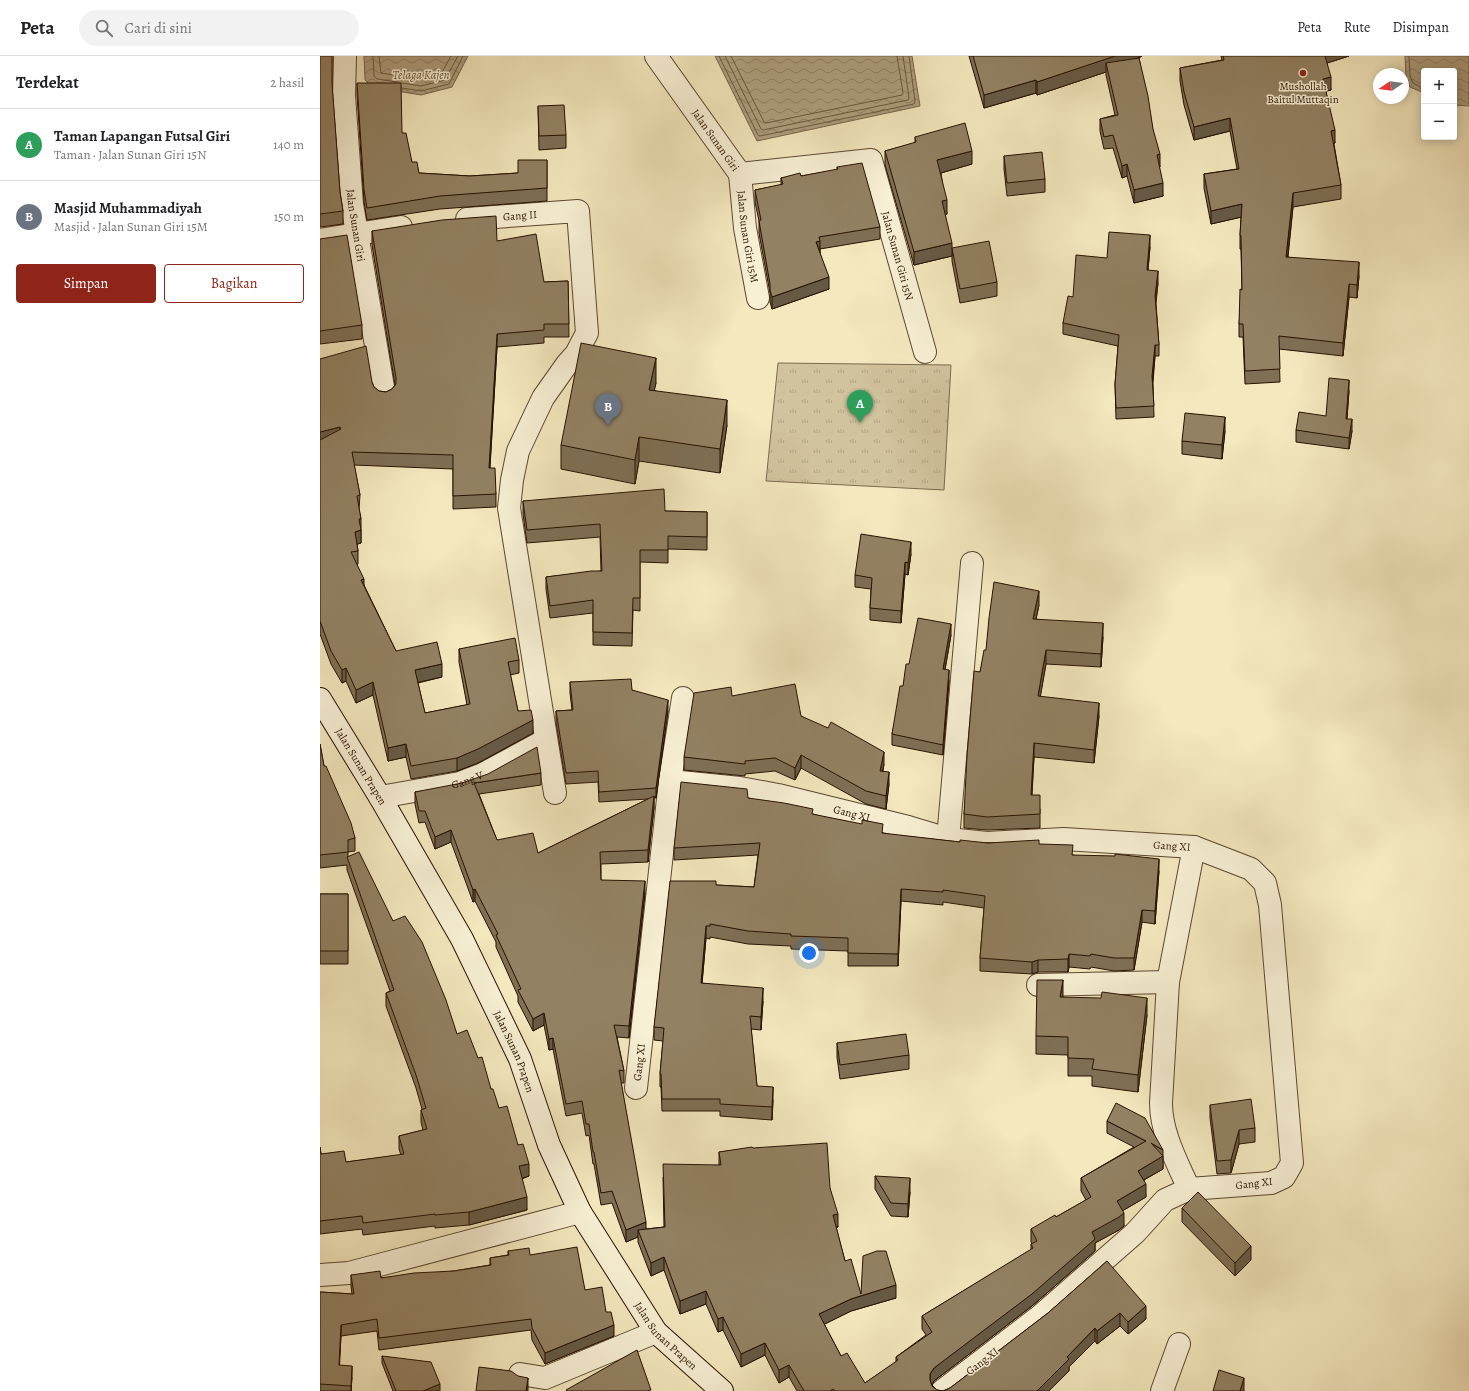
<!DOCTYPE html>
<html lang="id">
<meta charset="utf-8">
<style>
:root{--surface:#fff;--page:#f2f2f2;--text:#202124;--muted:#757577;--line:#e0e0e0;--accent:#8f2418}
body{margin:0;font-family:Alegreya,serif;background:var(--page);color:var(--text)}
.controls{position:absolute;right:12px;top:12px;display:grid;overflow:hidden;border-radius:4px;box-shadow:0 2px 10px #0003}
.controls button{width:36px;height:36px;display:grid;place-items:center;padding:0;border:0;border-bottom:1px solid var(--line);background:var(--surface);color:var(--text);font:20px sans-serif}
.compass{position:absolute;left:1053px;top:12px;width:36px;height:36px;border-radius:50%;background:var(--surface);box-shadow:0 2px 10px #0003;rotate:257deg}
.you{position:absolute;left:489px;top:897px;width:14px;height:14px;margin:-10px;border:3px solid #fff;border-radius:50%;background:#1a73e8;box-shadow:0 0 0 6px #1a73e833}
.badge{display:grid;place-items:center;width:26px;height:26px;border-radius:50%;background:var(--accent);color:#fff;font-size:13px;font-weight:700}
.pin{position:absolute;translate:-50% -33px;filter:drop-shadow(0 1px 2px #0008)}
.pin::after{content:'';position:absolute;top:21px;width:14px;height:12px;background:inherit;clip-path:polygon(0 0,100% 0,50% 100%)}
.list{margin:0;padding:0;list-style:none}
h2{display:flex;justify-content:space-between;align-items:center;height:52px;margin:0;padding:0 16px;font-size:17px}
h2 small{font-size:13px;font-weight:400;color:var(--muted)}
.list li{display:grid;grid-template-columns:26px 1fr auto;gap:12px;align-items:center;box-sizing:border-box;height:72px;padding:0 16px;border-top:1px solid var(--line)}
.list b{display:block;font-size:15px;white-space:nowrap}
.list p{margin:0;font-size:13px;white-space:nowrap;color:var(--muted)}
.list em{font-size:13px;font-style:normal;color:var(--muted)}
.actions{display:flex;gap:8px;padding:12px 16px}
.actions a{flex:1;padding:9px 0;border:1px solid var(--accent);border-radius:4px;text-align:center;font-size:14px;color:var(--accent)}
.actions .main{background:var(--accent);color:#fff}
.icon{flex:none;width:22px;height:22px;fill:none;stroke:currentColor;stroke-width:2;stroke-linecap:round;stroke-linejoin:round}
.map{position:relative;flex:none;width:1149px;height:1335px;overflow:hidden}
header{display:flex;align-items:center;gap:24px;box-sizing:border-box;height:56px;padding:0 20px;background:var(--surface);border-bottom:1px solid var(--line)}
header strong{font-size:19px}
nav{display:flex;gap:22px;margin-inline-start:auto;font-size:14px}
.search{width:280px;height:36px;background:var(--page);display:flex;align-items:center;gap:10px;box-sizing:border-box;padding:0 14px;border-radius:22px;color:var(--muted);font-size:15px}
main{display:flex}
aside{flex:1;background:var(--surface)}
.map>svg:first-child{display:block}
.park{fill:url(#park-tufts);stroke:#7c6a50}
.water{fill:url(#water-waves);stroke:#78664c}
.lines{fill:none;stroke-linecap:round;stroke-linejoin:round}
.shore{stroke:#6a5840;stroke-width:1}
.minor-casing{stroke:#5a4730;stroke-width:24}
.secondary-casing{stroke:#271101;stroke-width:24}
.minor{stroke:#f8f0d5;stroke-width:22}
.secondary{stroke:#f8f0d5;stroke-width:22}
.wall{fill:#7e6f55;stroke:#271101}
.shaded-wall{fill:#665a45;stroke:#271101}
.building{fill:#928163;stroke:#271101}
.poi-dot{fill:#8f2418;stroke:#f8f0d5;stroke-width:1.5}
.labels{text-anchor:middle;stroke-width:3;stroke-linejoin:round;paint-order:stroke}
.poi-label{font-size:11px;fill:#271101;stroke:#f8f0d5}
.street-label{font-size:11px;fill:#271101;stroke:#f8f0d5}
.water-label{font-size:12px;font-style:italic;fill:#645139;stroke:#f8f0d5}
</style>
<header>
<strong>Peta</strong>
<div class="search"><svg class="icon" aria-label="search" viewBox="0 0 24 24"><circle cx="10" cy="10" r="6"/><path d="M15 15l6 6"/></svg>Cari di sini</div>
<nav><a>Peta</a><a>Rute</a><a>Disimpan</a></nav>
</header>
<main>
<aside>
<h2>Terdekat<small>2 hasil</small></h2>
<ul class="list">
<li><span class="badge" style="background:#2e9e5b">A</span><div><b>Taman Lapangan Futsal Giri</b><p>Taman · Jalan Sunan Giri 15N</p></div><em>140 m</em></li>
<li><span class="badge" style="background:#6b7280">B</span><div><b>Masjid Muhammadiyah</b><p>Masjid · Jalan Sunan Giri 15M</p></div><em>150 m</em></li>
</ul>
<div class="actions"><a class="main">Simpan</a><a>Bagikan</a></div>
</aside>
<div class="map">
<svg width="1149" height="1335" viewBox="0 0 1149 1335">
<defs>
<pattern id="park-tufts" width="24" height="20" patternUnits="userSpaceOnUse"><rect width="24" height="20" fill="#d1c39e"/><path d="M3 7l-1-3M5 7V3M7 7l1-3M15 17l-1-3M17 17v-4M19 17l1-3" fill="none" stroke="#b3a686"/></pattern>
<pattern id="water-waves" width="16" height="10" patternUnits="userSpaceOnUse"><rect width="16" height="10" fill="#ae9f7e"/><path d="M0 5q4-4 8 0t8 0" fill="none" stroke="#8e8065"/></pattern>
</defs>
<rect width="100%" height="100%" fill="#f4e8be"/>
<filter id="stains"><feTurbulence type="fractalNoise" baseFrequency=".005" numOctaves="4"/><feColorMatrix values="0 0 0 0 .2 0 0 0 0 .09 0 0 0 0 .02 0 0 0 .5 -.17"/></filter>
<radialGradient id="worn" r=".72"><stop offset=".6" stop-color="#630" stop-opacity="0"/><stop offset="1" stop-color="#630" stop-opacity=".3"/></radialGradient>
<!-- park -->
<path class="park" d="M458,307L631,309L624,434L446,425Z"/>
<!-- water -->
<path class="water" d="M44,0H148L132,31L101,39L52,31L45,24Z
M395,0H592L600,50L437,85Z
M1085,0H1149V50L1134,49V15H1104V37L1090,31L1086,21Z"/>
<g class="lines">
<!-- shore -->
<path class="shore" d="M53,0L54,20L57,23L78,26
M59,0L61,17L100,23L121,18L131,0
M399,0L438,79L440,80L594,48L595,45L589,0
M405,0L441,73L443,74L588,44L589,42L583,0
M411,0L444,66L446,67L582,39L583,37L577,0
M1089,0L1090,20L1093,27L1104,33
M82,27L101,30L125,24L138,0
M82,32L101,35L129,28L143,0"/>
<defs>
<g id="minor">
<path id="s1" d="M25,0L24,40L32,148L64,337"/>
<path id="s2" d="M336,0L420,118L551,104L605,296"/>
<path id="s3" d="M420,118L425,172L438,242"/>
<path id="s4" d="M147,163L258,155L267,277L256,298L247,308L223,342L198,395L192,424L189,452L235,737"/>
<path d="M0,184L81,171"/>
<path d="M350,725L363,642"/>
<path id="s5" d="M60,741L140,727L163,718L226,684"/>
<path d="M628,783L652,507"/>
<path d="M718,929L848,926"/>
<path id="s6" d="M316,1032L350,725L420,732L458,739L588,771L628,783L667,787L744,783L874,791L931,813L945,827L950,849L972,1107L964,1121L951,1127L869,1133L845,1144L815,1177L720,1260L622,1335"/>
<path d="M869,1133C857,1106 841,1077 841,1047L848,926L874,791"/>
<path d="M0,1219L29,1217L260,1156"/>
<path d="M200,1318L225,1322L336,1276"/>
<path d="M842,1335L859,1288"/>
</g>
<g id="secondary">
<path id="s7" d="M0,643L60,741L142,883L200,1003L229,1089L260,1156L336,1276L402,1335"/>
</g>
</defs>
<!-- minor casing -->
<use href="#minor" class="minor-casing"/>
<!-- secondary casing -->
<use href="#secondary" class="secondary-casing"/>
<!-- minor -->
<use href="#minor" class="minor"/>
<!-- secondary -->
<use href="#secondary" class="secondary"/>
</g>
<!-- wall -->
<path class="wall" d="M0,0H12V30L20,136L23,155V168L0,171Z
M649,0H822L819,2L840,111H839L843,140L814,147L807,120L802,122L793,92L784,93L780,75V63L795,59L786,19V16L717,39L716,37L664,52Z
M901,0H1029L1007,7L1011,34L1006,35L1015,87L1014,88L1021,129V143L973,151L968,201L1039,220L1037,242L1029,241L1023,300L959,293L960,326L925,328L923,281H919V268L922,234L921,193H920V179L921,161L891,168L884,132V118L917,113L910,75L874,84L864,49L860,25V12L902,4Z
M37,27L82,77L92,106L99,117L150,120L198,117L227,104V145L120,153L47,164L44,146L37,39Z
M218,50L246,79V92L219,94Z
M595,81L652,108L621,117L627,158H625L632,200L594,209L565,109V95L595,87Z
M684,100L725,123V136L687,140L684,113Z
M517,111L560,171V183L500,193V197L509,233L452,253L450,246V237L439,177V165L435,146V134L461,129V122L481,120L517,114Z
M52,175L177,185L224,226L248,225L249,281H224V287L177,291L170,412L176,438V451L133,453V413L34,409L40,439L39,453L41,463V487L37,488L38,495V508L37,509L44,529L76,595L122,621L98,627L105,657L147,649L139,606V593L199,604V617L190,619L198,655L213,677L158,707L137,715L91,723L86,701L68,705L53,639L36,647L26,625L22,627L11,608L0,578V303L52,326L54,331L59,335L66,336L72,333L75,329L52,189Z
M0,183L42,269V283L0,288Z
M830,191L828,214L838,227L836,247L839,289V300H835L833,327L834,361L796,363L795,328L798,290L743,278V267L753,241L787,202Z
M632,192L677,226V240L640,247L632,205Z
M336,327L334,334L407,369L400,417L319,405L315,428L241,413V389Z
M1029,335L1027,363L1032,375L1029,393L976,386V374L1006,360Z
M905,375L902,403L862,398V385Z
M203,445L345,455L387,456V494L348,493V507L320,506V555L313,554L312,590L273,589V557L230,562L226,533V521L281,515L280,481L207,487L203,458Z
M591,498L588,519L585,518L581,567L550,564V552L551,533L535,531V519Z
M719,549L716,563L783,581L781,611L726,608L720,641L779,660L774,707L714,701L712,739L720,753V772L667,774L644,772V758L660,616L666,594Z
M631,579L625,614L629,625L623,699L572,689V678L583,630L589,608Z
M250,626L312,634L348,655L336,742H334V752L328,806L281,808V824L325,837L309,982L297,981L304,1015V1027H301L326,1173L344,1171L343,1121L399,1109V1096L433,1092L510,1132L518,1171H516L525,1205L541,1238L576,1242L531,1255L504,1268L521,1300L545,1327L576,1306V1301L606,1279L602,1273V1260L711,1194V1188H712L711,1186V1173L736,1161L766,1144L761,1135V1122L814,1091L787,1077V1065L843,1094V1113L824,1124L826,1141L802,1155L804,1170L799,1174L775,1187V1195L712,1250L614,1325L612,1329L617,1334L623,1335L630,1332L728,1257L787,1205L826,1263L808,1278L800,1270L777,1288L775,1285L749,1311V1315L729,1335H477L469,1321L459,1327L445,1299L421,1311L403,1274L398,1276L386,1248L360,1258L344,1214L331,1220L318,1186V1181L306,1186L292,1147L281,1149L274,1108H273L269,1079L266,1080L262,1057L246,1060L233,993L229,994L224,969L213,975L198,946V940L176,891V886L155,845L153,846L131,786L115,793L105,766L99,767L95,748V736L221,717V729L159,738L177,784L218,797L328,743L279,746L278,726L246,728L236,666V655L252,654L250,637Z
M481,660L564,708L563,715L569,728L566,753L546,748L481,712L475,724L455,715L425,718V720L364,714V701Z
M0,688L4,710L35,782V795L28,796V801L73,865L137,978L158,1002L179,1052L198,1089L209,1120L202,1123L207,1154L149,1169L115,1172V1170L43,1179L42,1173L0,1178V1091L1,1098L26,1106L81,1099L79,1093V1080L103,1074L101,1066V1054L102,1053L96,1032L66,950V937L70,935L27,814V809L0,812Z
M428,742L493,758L563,778L640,786L719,788L753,799L839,815L835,868L822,866L814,914L794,915L771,911L770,913L749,911L748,916H718L712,918L660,915V902L664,852L623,846V849L581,845L578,910H528V895L471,893V890L428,888L390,881V883L386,882L382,927L443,945L441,974L431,973L437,1030L453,1044L452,1064L400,1060V1055H342L341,1031H340V1018L343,985L334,984V971L396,829L434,831L438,799L354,804V792Z
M0,838H28V908H0Z
M743,941L827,959L818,1036L772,1030V1020H748V999L716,998V980Z
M517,987L589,999V1013L520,1023L517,1001Z
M890,1049L935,1072V1086L919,1088L911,1117L897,1118L890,1062Z
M555,1120L590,1136L588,1161L571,1160L555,1133Z
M862,1152L931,1204L915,1220L862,1166Z
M188,1195L210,1199L265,1234L286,1256L294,1280L225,1308L212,1284L211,1274L59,1294L57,1275L21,1280L19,1309L32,1321L31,1335H0V1236L32,1238L31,1230V1219L61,1222L134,1215L170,1209V1202L188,1199Z
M62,1300L120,1335H73L62,1307Z"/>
<!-- shaded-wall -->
<path class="shaded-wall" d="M795,0H822L796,11L786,7V16L717,39V26Z
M1004,0H1029L1004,8Z
M1011,21V34L1003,36V23Z
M716,24V37L664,52V39Z
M910,62V75L874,84V71Z
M1015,74V87L1011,88V75Z
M652,95V108L617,118V104Z
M840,98V111L837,112V99Z
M807,108V120L802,122V110Z
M843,127V140L814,147V134Z
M973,137V151L966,215V201Z
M627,144V158L622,159V145Z
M922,148V161L891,168V155Z
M830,179V191L827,225V214Z
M500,185V197L496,186Z
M632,187V200L594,209V196Z
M1039,206V220L1037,242V229Z
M838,215V227L835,251V240Z
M509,221V233L452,253V241Z
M1029,228V241L1023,300V287Z
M177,278V291L169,425V412Z
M835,289V300L832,331V320Z
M336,302V327L329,358V334Z
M1029,324V335L1026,374V363Z
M407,344V369L400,417V393Z
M905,361V375L902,403V389Z
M1032,363V375L1029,393V382Z
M20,371V384L0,389V376Z
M319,381V405L315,428V404Z
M41,474V487L35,489V476Z
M591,486V498L588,519V507Z
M585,506V518L581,567V555Z
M44,523V536L41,524Z
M719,535V549L713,577V563Z
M783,567V581L781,611V598Z
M631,568V579L623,624V613Z
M726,594V608L718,654V640Z
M122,608V621L95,627V614Z
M26,612V625L22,627V614Z
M629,614V625L623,699V689Z
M53,626V639L36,647V634Z
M348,644V655L336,742V732Z
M779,647V660L774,707V694Z
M213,664V677L158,707L137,715V702Z
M714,687V701L711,753V739Z
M86,688V701L68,705V692Z
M564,696V708L560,727V715Z
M481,699V712L475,724V712Z
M569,716V728L566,753V740Z
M334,740V752L328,806V794Z
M131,774V786L115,793V781Z
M839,803V815L835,868V855Z
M325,825V837L309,982V970Z
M155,833V845L153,846V834Z
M581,833V845L578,910V898Z
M822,854V866L814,914V902Z
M386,870V882L381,939V927Z
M749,898V911L748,916V903Z
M718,904V916L712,918V906Z
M743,924V941L740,959V941Z
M443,932V945L441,974V961Z
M827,942V959L818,1036V1019Z
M224,957V969L213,975V963Z
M233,982V993L229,994V983Z
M453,1031V1044L452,1064V1051Z
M919,1074V1088L911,1117V1104Z
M843,1100V1113L818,1127V1115Z
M209,1108V1120L199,1123V1110Z
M590,1122V1136L588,1161V1148Z
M826,1128V1141L797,1158V1145Z
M207,1141V1154L149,1169V1156Z
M804,1157V1170L799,1174L775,1187V1195L712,1250L614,1325L610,1331V1318L614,1312L772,1176Z
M518,1158V1171L513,1172V1159Z
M326,1166V1178L318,1174V1181L306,1186V1174Z
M931,1190V1204L915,1220V1207Z
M344,1201V1214L331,1220V1207Z
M576,1229V1242L531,1255L499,1271V1258L531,1243Z
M386,1235V1248L360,1258V1245Z
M826,1250V1263L808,1278V1266Z
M800,1257V1270L777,1288V1275Z
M403,1261V1274L398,1276V1263Z
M21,1269V1280L19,1320V1309Z
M294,1269V1280L225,1308V1297Z
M775,1272V1285L749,1311V1315L729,1335H717L747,1301Z
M445,1287V1299L421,1311V1298Z
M469,1309V1321L459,1327V1314Z
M32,1310V1321L31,1335V1330Z
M208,1322V1335H206Z
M924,1322V1335H920Z
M120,1328V1335H103Z"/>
<!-- building -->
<path class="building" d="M0,0H12V27L20,136L23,155L0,158Z
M653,0H795L717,26L716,24L664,39Z
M903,0H1005L1011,21L1003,23L1015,74L1011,75L1021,129L973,137L966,201L1039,206L1037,229L1029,228L1023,287L959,280L960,313L925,315L923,268H919L920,233L922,234L921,180L920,179L922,148L891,155L884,118L919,113L910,62L874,71L864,36L860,12L904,4Z
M819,2L828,40L833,73L840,98L837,99L843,127L814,134L807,108L802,110L793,79L784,81L780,63L798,59L786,7Z
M37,27H81L82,77H86L92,106H97L99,117L150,120L198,117V104H227V132L120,140L47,152L44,134Z
M244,49L246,79L219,80L218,50Z
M645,67L652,95L617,104L627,144L622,145L632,187L594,196L565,95L596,86L595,81Z
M722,96L725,123L687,127L684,100Z
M542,107L560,171L499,181L500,185L496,186L509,221L452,241L450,234V228L439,165L441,164L435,134L463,128L461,122L480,117L481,120L518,113L517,111Z
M176,160L177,185L216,178L224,226L248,225L249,268H224V274L177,278L169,412H175L176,438L133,440V399L32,396L40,439L37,440L41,463H39L41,474L35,476L38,495L31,496L44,523L41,524L76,595L117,586L122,608L95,614L105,657L150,648L139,593L195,582L199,604L188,606L198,655L211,654L213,664L158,693L137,702L91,710L86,688L68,692L53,626L36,634L26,612L22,614L11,595L0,565V384L21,373L20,371L0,376V303L46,290L52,326L54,331L59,335L66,336L72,333L76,328V322L52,175L122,164Z
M789,176L830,179L827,214L838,215L835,240L839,289H835L832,320L834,350L796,352L795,328L799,279L743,267L748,240L753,241L756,199L787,202Z
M27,179L42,269L0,275V183Z
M669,185L677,226L640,233L632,192Z
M261,287L336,302L329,334L407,344L400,393L319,381L315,404L241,389Z
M1009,322L1029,324L1026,363H1032L1029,382L976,374L979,356L1006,360Z
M865,357L905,361L902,389L862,385Z
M344,433L345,455L387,456V481L348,480V494H320V542H313L312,577L273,576V544L230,550L226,521L271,515H282L280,468L207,474L203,445Z
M541,478L591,486L588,507L585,506L581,555L550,552L552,522L535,519Z
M674,526L719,535L713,563L783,567L781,598L726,594L718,640L779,647L774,694L714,687L711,739H720V758L667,761L644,758L647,700L654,615L660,616L664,594H666L669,562Z
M598,562L631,568L623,613L629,614L623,689L572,678L580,630H583L586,608H589Z
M311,623L312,634L348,644L336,732L279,736L278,715L246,717L236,655L253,654L250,626Z
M475,628L481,660L508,672L511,666L564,696L560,715L569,716L566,740L546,735L481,699L475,712L455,702L425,705V708L364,701L374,637L411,631L412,640Z
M0,688L4,710H6L31,767L35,782L28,784V796L0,799Z
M217,691L221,717L154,727L177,784L213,777L218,797L334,740L328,794L280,796L281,824L325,825L309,970L294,969L304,1015L299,1014L326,1166L306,1174L292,1135L281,1137L274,1096H273L269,1068H266L262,1045L246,1048L233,982L229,983L224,957L213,963L198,934L201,933L176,879L178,878L155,833L153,834L131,774L115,781L105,755H99L95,736L142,727L168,718Z
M361,726L427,733L428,742L464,747L493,753L492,758L542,768V764L563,768L562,777L640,786V784L668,787L719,784V788L753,789L752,799L795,800V798L839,803L835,855L822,854L814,902H794L771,898L770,900L749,898L748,903L718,904L712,906L660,902L665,840L623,834V836L581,833L578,898L528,897V882L471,880V878L428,875L390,868V870H386L381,927L443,932L441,961L430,960L437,1030L453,1031L452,1051L400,1048V1043H342L341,1018H340L344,972L334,971L350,825H396V829L434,831L440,787L354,792Z
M39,796L73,865L85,860L102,886L126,944L137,978L147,974L158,1002L162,1001L171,1033H173L179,1052L187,1050L198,1089L203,1088L209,1108L199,1110L207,1141L149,1156L115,1159V1158L43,1167L42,1160L0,1165V1091L1,1098L24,1095L26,1106L84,1098L79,1080L107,1073L101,1054L106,1052L96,1019L66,937L74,934L27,801Z
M0,838H28V895H0Z
M717,924H743L740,941L781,942L782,936L827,942L818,1019L772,1013L774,1003L748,1002V981L716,980Z
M586,978L589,999L520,1009L517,987Z
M931,1043L935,1072L919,1074L911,1104L897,1105L890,1049Z
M796,1047L825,1062L843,1094L831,1087L843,1100L818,1115L826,1128L797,1145L804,1157L799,1161L772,1176L775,1183L712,1238L614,1312L610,1318V1324L612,1330L617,1334L623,1335L630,1332L728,1257L787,1205L826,1250L808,1266L800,1257L777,1275L775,1272L747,1301L749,1303L717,1335H515L513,1333L510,1335H484L469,1309L459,1314L445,1287L421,1298L403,1261L398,1263L386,1235L360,1245L344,1201L331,1207L318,1174L345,1171L343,1108L401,1109L399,1096L432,1091L433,1092L507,1087L510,1132L518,1158L513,1159L525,1205L531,1203L541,1238L543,1200L557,1195H566L576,1229L531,1243L499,1258L521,1300L527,1297L545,1327L578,1304L576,1301L612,1276L602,1260L713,1192L711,1188L717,1185L711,1173L735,1159L736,1161L771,1141L761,1122L826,1085L787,1065Z
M555,1120L590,1122L588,1148L571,1147Z
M878,1136L931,1190L915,1207L862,1152Z
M257,1191L265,1234L282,1231L286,1256H291L294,1269L225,1297L212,1272L211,1263L59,1282L57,1263L21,1269L19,1309L32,1310L31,1330L0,1328V1236L34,1238L31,1219L60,1215L61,1222L94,1217L134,1215L171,1209L170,1202L189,1199L188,1195L209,1192L210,1199Z
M317,1294L331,1334L327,1335H247L246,1334Z
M62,1300L111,1306L120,1328L103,1335H76Z
M159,1311L191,1315L198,1320L208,1322L206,1335H156Z
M899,1314L924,1322L920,1335H893Z"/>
<!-- markers -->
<circle class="poi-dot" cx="983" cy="17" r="4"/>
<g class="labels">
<!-- poi labels -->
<g class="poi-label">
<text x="983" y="34">Mushollah<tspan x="983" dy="13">Baitul Muttaqin</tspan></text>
</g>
<!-- street labels -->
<g class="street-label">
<text dy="4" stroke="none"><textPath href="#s2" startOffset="103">Jalan Sunan Giri</textPath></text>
<text dy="4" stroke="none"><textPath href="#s4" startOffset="53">Gang II</textPath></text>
<text dy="4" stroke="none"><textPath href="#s1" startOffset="170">Jalan Sunan Giri</textPath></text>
<text dy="4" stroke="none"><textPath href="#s3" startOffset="63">Jalan Sunan Giri 15M</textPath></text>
<text dy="4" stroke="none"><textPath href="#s2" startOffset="376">Jalan Sunan Giri 15N</textPath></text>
<text dy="4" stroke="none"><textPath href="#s7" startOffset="79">Jalan Sunan Prapen</textPath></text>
<text dy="4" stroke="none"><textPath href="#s5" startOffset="89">Gang V</textPath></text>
<text dy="4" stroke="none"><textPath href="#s6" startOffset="494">Gang XI</textPath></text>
<text dy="4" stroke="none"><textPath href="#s6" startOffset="818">Gang XI</textPath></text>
<text dy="4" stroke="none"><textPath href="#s7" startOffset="403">Jalan Sunan Prapen</textPath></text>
<text dy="4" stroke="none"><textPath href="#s6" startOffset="26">Gang XI</textPath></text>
<text transform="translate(934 1127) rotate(-7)" y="4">Gang XI</text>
<text dy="4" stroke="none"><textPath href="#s7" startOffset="728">Jalan Sunan Prapen</textPath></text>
<text transform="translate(662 1305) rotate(-37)" y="4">Gang XI</text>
</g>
<!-- water labels -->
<g class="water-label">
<text x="101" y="23">Telaga Kajen</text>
</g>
</g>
<rect width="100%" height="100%" filter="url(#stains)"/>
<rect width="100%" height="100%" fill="url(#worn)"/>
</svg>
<div class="controls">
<button>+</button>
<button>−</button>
</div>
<svg class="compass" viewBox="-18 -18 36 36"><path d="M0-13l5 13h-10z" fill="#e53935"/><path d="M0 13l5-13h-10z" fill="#757577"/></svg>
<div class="you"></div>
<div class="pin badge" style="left:540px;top:367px;background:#2e9e5b">A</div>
<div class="pin badge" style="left:288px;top:370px;background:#6b7280">B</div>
</div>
</main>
